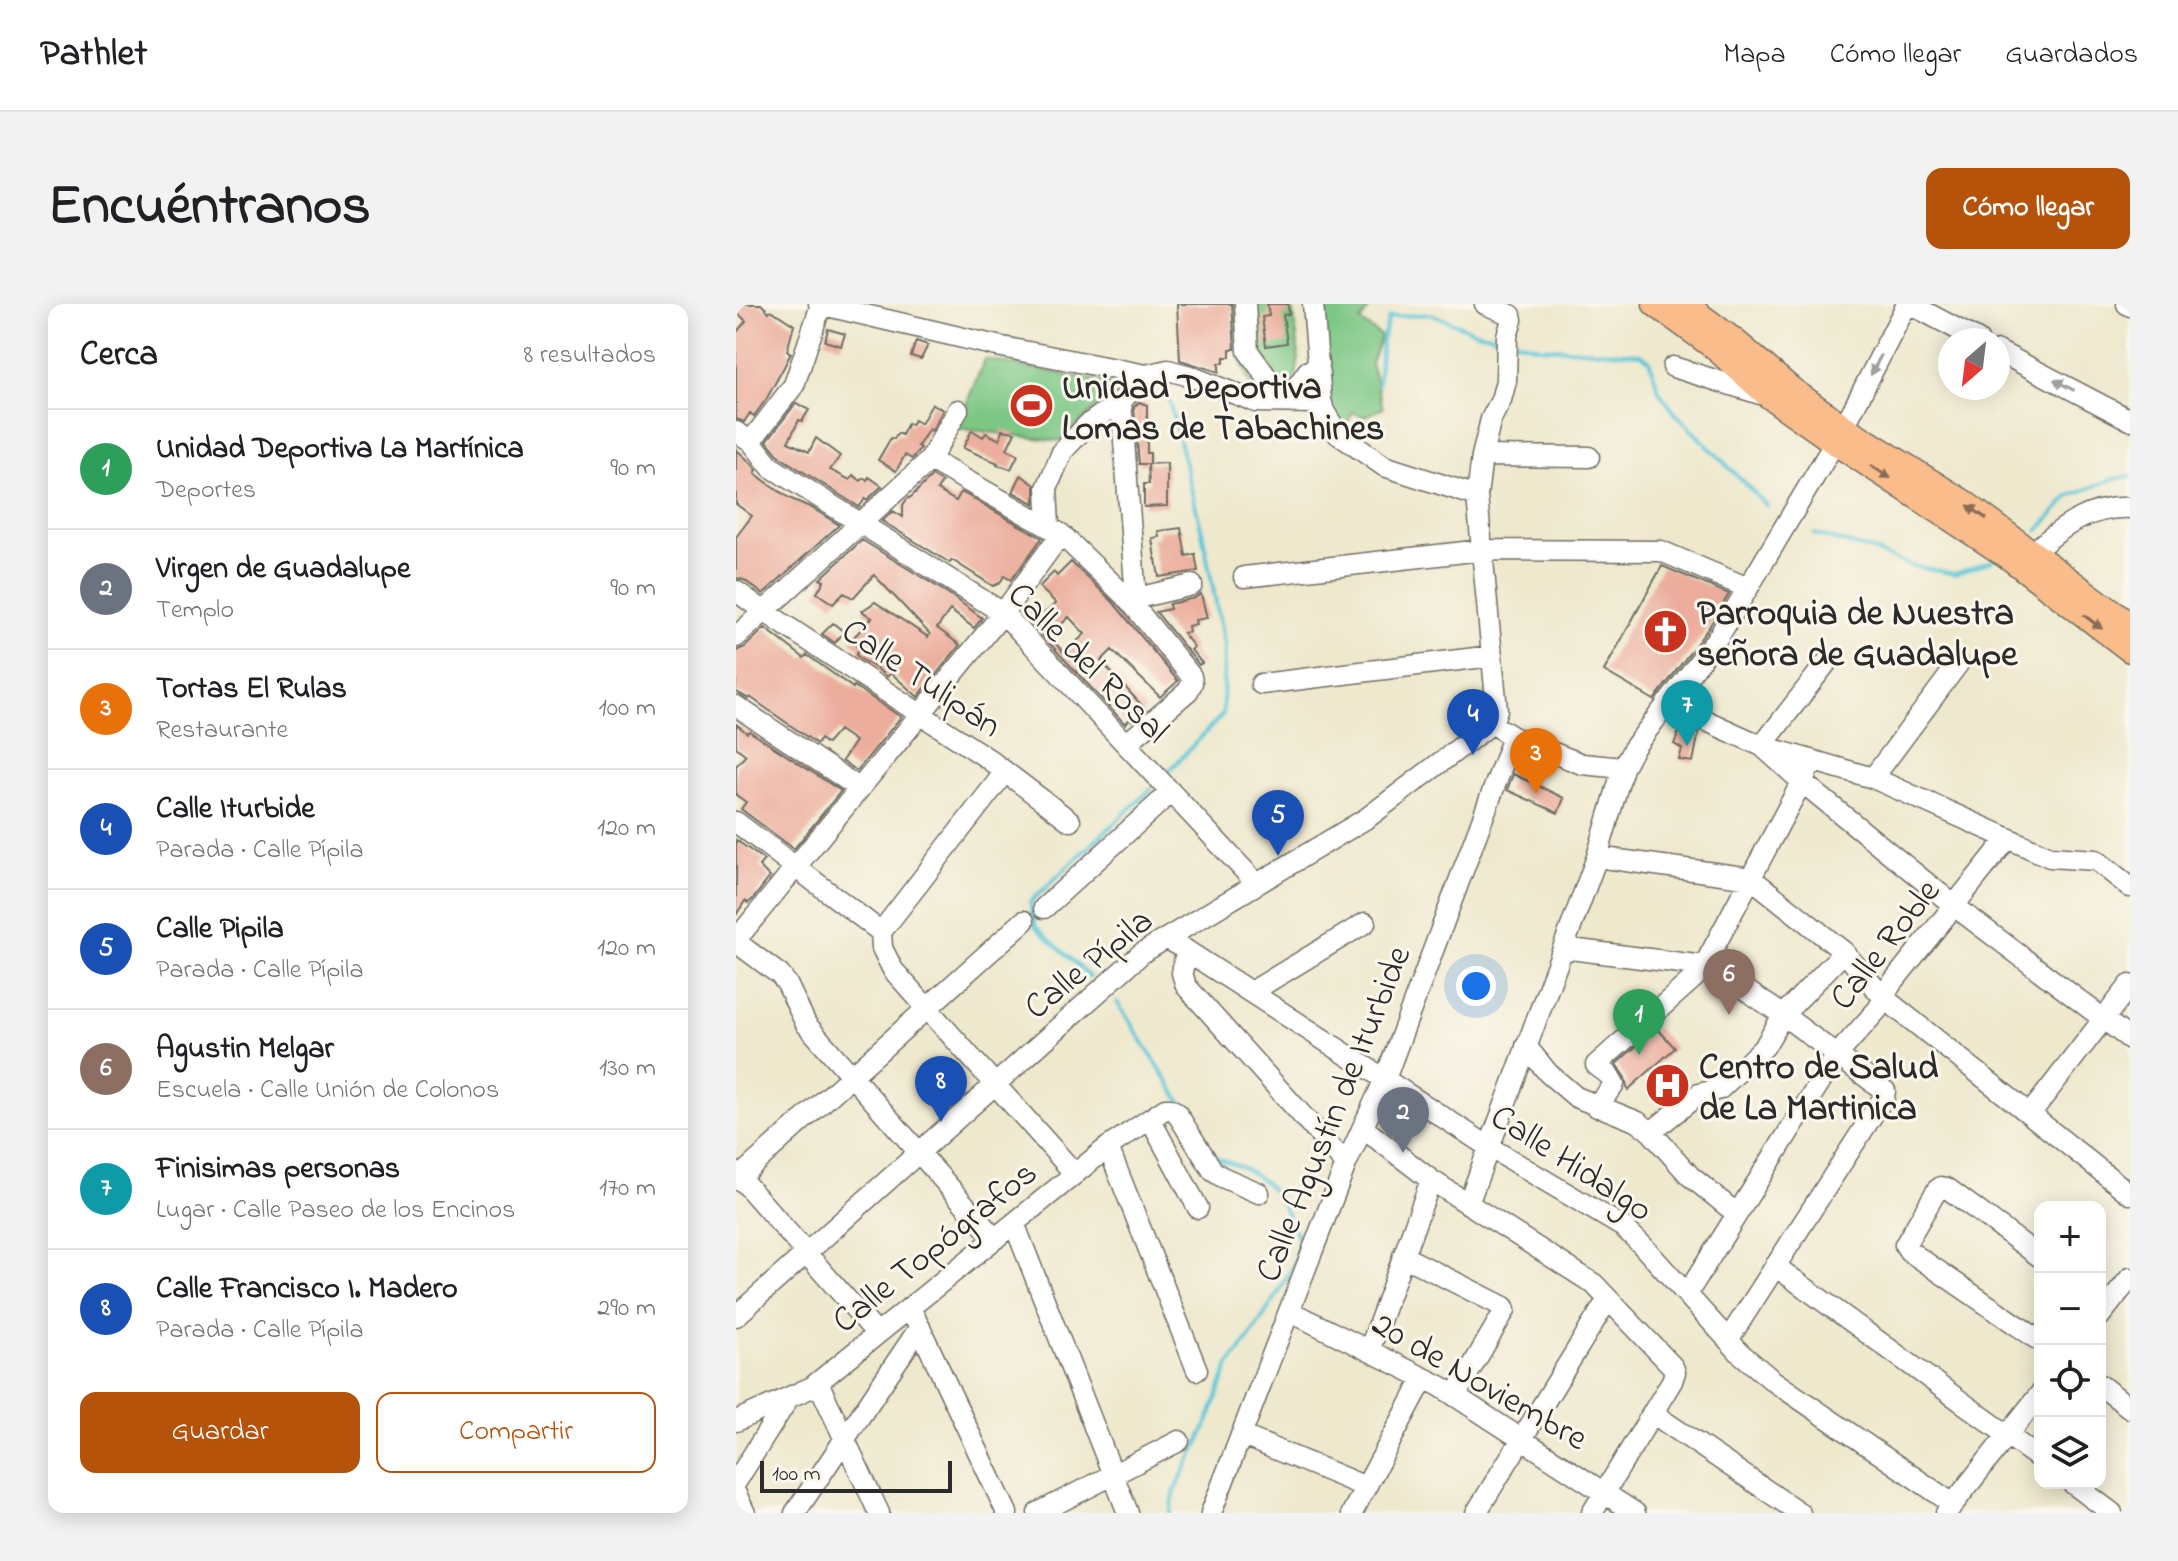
<!DOCTYPE html>
<html lang="es">
<meta charset="utf-8">
<style>
:root{--surface:#fff;--page:#f2f2f2;--text:#202124;--muted:#757577;--line:#e0e0e0;--accent:#b45309}
body{margin:0;font-family:"Indie Flower",sans-serif;background:var(--page);color:var(--text)}
.controls{position:absolute;right:24px;bottom:24px;display:grid;overflow:hidden;border-radius:16px;box-shadow:0 4px 20px #0003}
.controls button{width:72px;height:72px;display:grid;place-items:center;padding:0;border:0;border-bottom:2px solid var(--line);background:var(--surface);color:var(--text);font:40px sans-serif}
.compass{position:absolute;left:1202px;top:24px;width:72px;height:72px;border-radius:50%;background:var(--surface);box-shadow:0 4px 20px #0003;rotate:208deg}
.scale{position:absolute;left:24px;bottom:20px;width:192px;box-sizing:border-box;padding-left:8px;border:4px solid #2b2b2b;border-top:0;font-size:22px;line-height:28px;white-space:nowrap;color:#2b2b2b;-webkit-text-stroke:6px #fbf7ec;paint-order:stroke}
.you{position:absolute;left:740px;top:682px;width:28px;height:28px;margin:-20px;border:6px solid #fff;border-radius:50%;background:#1a73e8;box-shadow:0 0 0 12px #1a73e833}
.badge{display:grid;place-items:center;width:52px;height:52px;border-radius:50%;background:var(--accent);color:#fff;font-size:26px;font-weight:700}
.pin{position:absolute;translate:-50% -66px;filter:drop-shadow(0 2px 4px #0008)}
.pin::after{content:'';position:absolute;top:42px;width:28px;height:24px;background:inherit;clip-path:polygon(0 0,100% 0,50% 100%)}
.list{margin:0;padding:0;list-style:none}
h2{display:flex;justify-content:space-between;align-items:center;height:104px;margin:0;padding:0 32px;font-size:34px}
h2 small{font-size:26px;font-weight:400;color:var(--muted)}
.list li{display:grid;grid-template-columns:52px 1fr auto;gap:24px;align-items:center;box-sizing:border-box;height:120px;padding:0 32px;border-top:2px solid var(--line)}
.list b{display:block;font-size:30px;white-space:nowrap}
.list p{margin:0;font-size:26px;white-space:nowrap;color:var(--muted)}
.list em{font-size:26px;font-style:normal;color:var(--muted)}
.actions{display:flex;gap:16px;padding:24px 32px}
.actions a{flex:1;padding:18px 0;border:2px solid var(--accent);border-radius:16px;text-align:center;font-size:28px;color:var(--accent)}
.actions .main{background:var(--accent);color:#fff}
.icon{flex:none;width:44px;height:44px;fill:none;stroke:currentColor;stroke-width:2;stroke-linecap:round;stroke-linejoin:round}
.map{position:relative;flex:none;width:1394px;height:1209px;overflow:hidden;border-radius:16px}
header{display:flex;align-items:center;gap:48px;box-sizing:border-box;height:112px;padding:0 40px;background:var(--surface);border-bottom:2px solid var(--line)}
header strong{font-size:38px}
nav{display:flex;gap:44px;margin-inline-start:auto;font-size:28px}
.intro{display:flex;align-items:center;justify-content:space-between;box-sizing:border-box;height:192px;padding:0 48px}
h1{margin:0;font-size:56px}
.button{padding:20px 36px;border-radius:16px;background:var(--accent);color:#fff;font-size:28px;font-weight:700}
main{display:flex;gap:48px;padding:0 48px}
aside{flex:1;background:var(--surface);border-radius:16px;box-shadow:0 4px 20px #0003}
.map>svg:first-child{display:block}
.green{fill:#7dc785;stroke:#547958;stroke-width:2}
.lines{fill:none;stroke-linecap:round;stroke-linejoin:round}
.stream{stroke:#5cc6d8;stroke-width:4}
.building{fill:#ecad9c;fill-rule:evenodd}
.minor-casing{stroke:#6f6d64;stroke-width:23}
.major-casing{stroke:#6f6d64;stroke-width:27}
.minor{stroke:#fff;stroke-width:20}
.major{stroke:#f9bc8a;stroke-width:24}
.oneway{fill:#a0a0a0}
.oneway2{fill:#886c56}
.labels{text-anchor:middle;stroke-width:6;stroke-linejoin:round;paint-order:stroke}
.poi-label{font-size:36px;font-weight:bold;fill:#2b2b2b;stroke:#fbf7ec;text-anchor:start}
.street-label{font-size:36px;fill:#2b2b2b;stroke:#fbf7ec}
</style>
<header>
<strong>Pathlet</strong>
<nav><a>Mapa</a><a>Cómo llegar</a><a>Guardados</a></nav>
</header>
<div class="intro"><h1>Encuéntranos</h1><a class="button">Cómo llegar</a></div>
<main>
<aside>
<h2>Cerca<small>8 resultados</small></h2>
<ul class="list">
<li><span class="badge" style="background:#2e9e5b">1</span><div><b>Unidad Deportiva La Martínica</b><p>Deportes</p></div><em>90 m</em></li>
<li><span class="badge" style="background:#6b7280">2</span><div><b>Virgen de Guadalupe</b><p>Templo</p></div><em>90 m</em></li>
<li><span class="badge" style="background:#e8710a">3</span><div><b>Tortas El Rulas</b><p>Restaurante</p></div><em>100 m</em></li>
<li><span class="badge" style="background:#1a4fb4">4</span><div><b>Calle Iturbide</b><p>Parada · Calle Pípila</p></div><em>120 m</em></li>
<li><span class="badge" style="background:#1a4fb4">5</span><div><b>Calle Pipila</b><p>Parada · Calle Pípila</p></div><em>120 m</em></li>
<li><span class="badge" style="background:#8d6e63">6</span><div><b>Agustin Melgar</b><p>Escuela · Calle Unión de Colonos</p></div><em>130 m</em></li>
<li><span class="badge" style="background:#0f9aa8">7</span><div><b>Finisimas personas</b><p>Lugar · Calle Paseo de los Encinos</p></div><em>170 m</em></li>
<li><span class="badge" style="background:#1a4fb4">8</span><div><b>Calle Francisco I. Madero</b><p>Parada · Calle Pípila</p></div><em>290 m</em></li>
</ul>
<div class="actions"><a class="main">Guardar</a><a>Compartir</a></div>
</aside>
<div class="map">
<svg width="1394" height="1209" viewBox="0 0 1394 1209">
<rect width="100%" height="100%" fill="#fbf7ec"/>
<filter id="ink" filterUnits="userSpaceOnUse"><feTurbulence type="fractalNoise" baseFrequency=".0125" numOctaves="2"/><feDisplacementMap in="SourceGraphic" scale="16" xChannelSelector="R" yChannelSelector="G"/><feConvolveMatrix kernelMatrix="1 2 1 2 8 2 1 2 1" color-interpolation-filters="sRGB"/></filter>
<filter id="wash" filterUnits="userSpaceOnUse"><feTurbulence type="fractalNoise" baseFrequency=".006" numOctaves="4" result="noise"/><feDisplacementMap in="SourceGraphic" scale="32" xChannelSelector="R" yChannelSelector="G"/><feGaussianBlur stdDeviation="1.8" result="paint"/><feColorMatrix in="noise" values="0 0 0 0 0 0 0 0 0 0 0 0 0 0 0 0 0 1.4 0 .05"/><feComposite in="paint" operator="in"/></filter>
<g filter="url(#wash)">
<rect width="100%" height="100%" fill="#eee8cd"/>
<!-- green -->
<path class="green" d="M501,0H556C559,23 572,70 549,86C542,91 527,92 518,94L505,56Z
M582,0H637L624,17L645,32L635,59L647,104L628,113L617,108L608,126L593,107Z
M249,55L384,81L324,137L220,124Z"/>
<g class="lines">
<!-- stream -->
<path class="stream" d="M776,36L803,43L905,50L913,56L923,87L938,108L1031,202
M642,80L646,37L653,13L695,10L740,28L764,33
M430,84L466,228L488,340L487,410L433,467
M1302,227L1333,192L1377,175L1394,172
M1078,230L1136,246L1176,262L1219,270L1256,257
M354,673L300,623L294,598L416,484
M381,698L449,804
M434,1209L439,1186L470,1123L493,1061L514,1033L543,988L557,962L565,940C557,925 551,906 541,892C528,873 503,860 481,854L479,852"/>
</g>
<g id="blocks">
<!-- building -->
<path class="building" d="M0,0H25L33,8L35,6L58,21L51,47L55,49L49,61L31,94L18,112L14,109L8,118L0,115V29L10,17L0,7Z
M441,0H496L499,45H494V53H488V59H483V68L444,56Z
M531,0H552L553,10L547,11L551,39L530,42L526,13L533,12Z
M92,25L109,30L105,42L89,37Z
M180,37L192,41L185,55L175,52Z
M403,98L411,101V149H414V160H403L398,103Z
M60,99L73,106L66,117L63,116L52,138L73,148L80,134L104,152L94,166L114,176L117,171L125,177L128,174L131,176L133,173L146,182L131,196L129,195L123,203L44,153L31,137Z
M196,100L207,106L196,127L193,125L182,142L185,144L176,155L169,151L160,167L142,156L155,134L158,135L162,129L166,131L172,119L175,121L178,116L185,120Z
M236,126L247,133L250,129L264,136L266,126L279,128L271,145L282,151L275,165L261,161L262,159L227,144Z
M0,145L16,160L21,166L19,169L29,177L53,194L76,204L103,221L27,290L8,276L0,274V233L16,212L0,200Z
M431,159V202L408,203V180H413L412,160Z
M285,171L299,181V200L277,188Z
M196,172L206,178L201,186L220,197L225,188L306,234L275,276L268,272L264,279L257,282L216,256L214,259L146,217L157,207L167,213V201L171,195L175,193Z
M445,224L450,252L459,250L462,267L423,273L420,255H419L416,234L423,233L422,227Z
M126,236L216,292L246,314L238,324L214,306L201,324L224,341L182,393L155,369L151,373L140,364L126,356L120,351L123,345L115,336L136,314L126,307L139,298L192,333L194,330L141,274L138,271L117,294L108,289L97,300L81,289L88,277L84,275Z
M335,258L377,298L442,377L424,393L376,346L365,357L410,406L396,417L394,415L389,420L286,310L292,304L302,315L320,299L303,283L318,268L321,272ZM333,313L349,330L328,349L313,332Z
M926,262L993,290L973,323L918,396L868,367Z
M465,290L471,314L459,316L460,320L452,322L453,328L447,329L458,343L455,346L466,359L463,361L420,308L434,305L433,300L459,294Z
M97,319L108,328L99,339L86,330Z
M29,324L68,354L71,351L117,384L118,382L165,413L121,467L106,457L119,437L103,426L91,440L84,435L81,440L14,393L13,395L0,388V347L9,343Z
M0,420L11,429L13,427L105,487L58,545L5,505L10,498L0,491V462L10,451L0,443Z
M945,423L963,428L957,458L943,456L946,445L938,440Z
M777,470L828,494L822,509L771,486Z
M0,536L28,556L23,562L34,573L16,596L12,599L9,597L0,611Z
M921,724L939,744L892,786L889,774L880,760Z"/>
</g>
</g>
<g filter="url(#ink)">
<use href="#blocks" fill-opacity="0" stroke="#6f6d64" stroke-width="2"/>
<g class="lines">
<defs>
<path id="minor" d="M83,0L261,42L410,71L432,66L454,72L520,98L577,99L585,96
M509,0L512,47L530,72L549,90
M577,0L585,96L588,107L602,130L648,162L741,192
M1174,0L1242,36
M1391,0L1394,2
M1262,47L1394,116
M937,63L1034,93
M385,97L400,294
M540,97L562,81L572,67
M0,128L15,137L35,163L267,309L521,580
M15,137L58,81L85,1
M746,152L853,153
M194,156L325,230L393,296L455,372L456,379L452,387L390,440
M313,222L311,184L326,148L351,121L385,97L410,71
M1297,248C1326,223 1354,202 1394,204
M508,273L746,246L925,247L1012,284
M0,287L29,308L251,454L334,517
M393,296L456,281
M0,333L194,156L222,106
M1091,358L1026,442L1066,478L1225,607L1394,735
M525,380L756,352
M931,399L1026,442L1137,474L1314,553L1360,556L1394,583
M0,402L123,484
M766,426L777,433L846,460L887,464
M1137,474L1222,360
M0,518L145,628
M861,553L1015,574L1108,648L1148,694L1394,890
M308,604L435,488
M145,628L146,644L157,666L339,870
M145,628L269,468
M431,634L753,843L887,923L905,940L1004,1049L1036,1076L1217,1200
M0,636L267,309L325,230
M0,638L44,671L51,680L70,720L259,935
M827,644L968,662L986,670L1047,711L1149,787L1148,793L992,1036
M450,646L446,669L450,682L610,860
M515,688L629,619
M790,742L812,769L840,793L902,818L915,828L954,872L1001,910
M861,803L878,780L873,771L860,761L958,674L968,662L1072,466
M1294,810L1394,681
M414,815L462,904
M627,824L695,876L858,980L937,1063L939,1068L936,1077L856,1209
M915,828L963,790L984,785L1029,742L1047,711L1108,648
M372,843L461,1066
M0,869L141,1030
M0,876L288,617
M732,900L861,553L887,464L897,445L984,330L1012,284L1108,123L1171,0
M278,919L392,1209
M667,952L768,1003L769,1006L719,1092
M1304,953L1211,884L1205,883L1201,886L1169,941L1173,947L1304,1037
M1039,962L1304,1155
M951,990L1101,751L1142,705L1153,683L1272,534
M174,1003L271,1209
M553,1007L704,1082L899,1209
M0,1012L406,649L631,514L755,420L761,406L741,192L746,152L755,115L765,96L770,77L771,32L776,16L775,11L749,0
M1364,1012L1394,974
M633,1047L695,876
M82,1078L143,1209
M1364,1081L1394,1104
M916,1109L1064,1209
M0,1117L76,1083L372,843L429,805H435L440,808L477,867L486,873L523,889
M505,1131L630,1183
M0,1178L52,1095
M1336,1179L1376,1209
M0,1190L9,1209
M59,1209L184,1023
M302,1209L443,1137
M475,1209L610,860L649,775L777,433
M616,1209L688,1074
M740,1209L872,995
M1210,1209L1304,1090"/>
<path id="major" d="M919,0L978,43L1034,93L1098,138L1271,252L1394,346
M949,0L1000,38L1055,85L1108,123L1229,199L1394,321"/>
</defs>
<!-- minor casing -->
<use href="#minor" class="minor-casing"/>
<!-- major casing -->
<use href="#major" class="major-casing"/>
<!-- minor -->
<use href="#minor" class="minor"/>
<!-- major -->
<use href="#major" class="major"/>
</g>
<!-- one-way arrows -->
<defs><path id="oneway-solid" d="M-6-.8H1V-3.2L6.5 0L1 3.2V.8H-6Z" transform="scale(2)"/></defs>
<g class="oneway">
<use href="#oneway-solid" transform="translate(1140 61) rotate(117)"/>
<use href="#oneway-solid" transform="translate(1328 81) rotate(-152)"/>
</g>
<g class="oneway2">
<use href="#oneway-solid" transform="translate(1145 168) rotate(33)"/>
<use href="#oneway-solid" transform="translate(1241 208) rotate(-145)"/>
<use href="#oneway-solid" transform="translate(1357 318) rotate(37)"/>
</g>
</g>
<!-- icons -->
<defs>
<symbol id="stadium-disc" viewBox="-11 -11 22 22"><circle r="9.5" fill="#c8321e" stroke="#fbf7ec"/><path d="M0-5a6.5 5 0 1 0 0 10a6.5 5 0 1 0 0-10ZM-3.5-1.8h7v3.6h-7Z" fill="#fff"/></symbol>
<symbol id="church-disc" viewBox="-11 -11 22 22"><circle r="9.5" fill="#c8321e" stroke="#fbf7ec"/><path d="M-1.2-6h2.4v3.5h3.3v2.4h-3.3V6h-2.4V-.1h-3.3v-2.4h3.3Z" fill="#fff"/></symbol>
<symbol id="hospital-disc" viewBox="-11 -11 22 22"><circle r="9.5" fill="#c8321e" stroke="#fbf7ec"/><path d="M-5-5h3v3.5h4V-5h3V5h-3V1.5h-4V5h-3Z" fill="#fff"/></symbol>
</defs>
<g fill-rule="evenodd">
<use href="#stadium-disc" x="270" y="76" width="51" height="51"/>
<use href="#church-disc" x="904" y="302" width="51" height="51"/>
<use href="#hospital-disc" x="906" y="756" width="51" height="51"/>
</g>
<g class="labels">
<!-- poi labels -->
<g class="poi-label">
<text x="326" y="94">Unidad Deportiva<tspan x="326" dy="41">Lomas de Tabachines</tspan></text>
<text x="961" y="320">Parroquia de Nuestra<tspan x="961" dy="41">señora de Guadalupe</tspan></text>
<text x="963" y="774">Centro de Salud<tspan x="963" dy="41">de La Martinica</tspan></text>
</g>
<!-- street labels -->
<g class="street-label">
<text transform="translate(354 357) rotate(45)" y="13">Calle del Rosal</text>
<text transform="translate(187 372) rotate(34)" y="13">Calle Tulipán</text>
<text transform="translate(1147 639) rotate(-52)" y="13">Calle Roble</text>
<text transform="translate(351 658) rotate(-39)" y="13">Calle Pípila</text>
<text transform="translate(595 809) rotate(-68)" y="13">Calle Agustín de Iturbide</text>
<text transform="translate(837 857) rotate(33)" y="13">Calle Hidalgo</text>
<text transform="translate(197 941) rotate(-39)" y="13">Calle Topógrafos</text>
<text transform="translate(745 1075) rotate(30)" y="13">20 de Noviembre</text>
</g>
</g>
</svg>
<div class="controls">
<button>+</button>
<button>−</button>
<button><svg class="icon" aria-label="locate" viewBox="0 0 24 24"><circle cx="12" cy="12" r="6"/><path d="M12 2v4M12 18v4M2 12h4M18 12h4"/></svg></button>
<button><svg class="icon" aria-label="layers" viewBox="0 0 24 24"><path d="M12 4l9 5-9 5-9-5zM3 14l9 5 9-5"/></svg></button>
</div>
<svg class="compass" viewBox="-18 -18 36 36"><path d="M0-13l5 13h-10z" fill="#e53935"/><path d="M0 13l5-13h-10z" fill="#757577"/></svg>
<div class="scale">100 m</div>
<div class="you"></div>
<div class="pin badge" style="left:903px;top:751px;background:#2e9e5b">1</div>
<div class="pin badge" style="left:667px;top:849px;background:#6b7280">2</div>
<div class="pin badge" style="left:800px;top:490px;background:#e8710a">3</div>
<div class="pin badge" style="left:737px;top:451px;background:#1a4fb4">4</div>
<div class="pin badge" style="left:542px;top:552px;background:#1a4fb4">5</div>
<div class="pin badge" style="left:993px;top:711px;background:#8d6e63">6</div>
<div class="pin badge" style="left:951px;top:442px;background:#0f9aa8">7</div>
<div class="pin badge" style="left:205px;top:818px;background:#1a4fb4">8</div>
</div>
</main>
